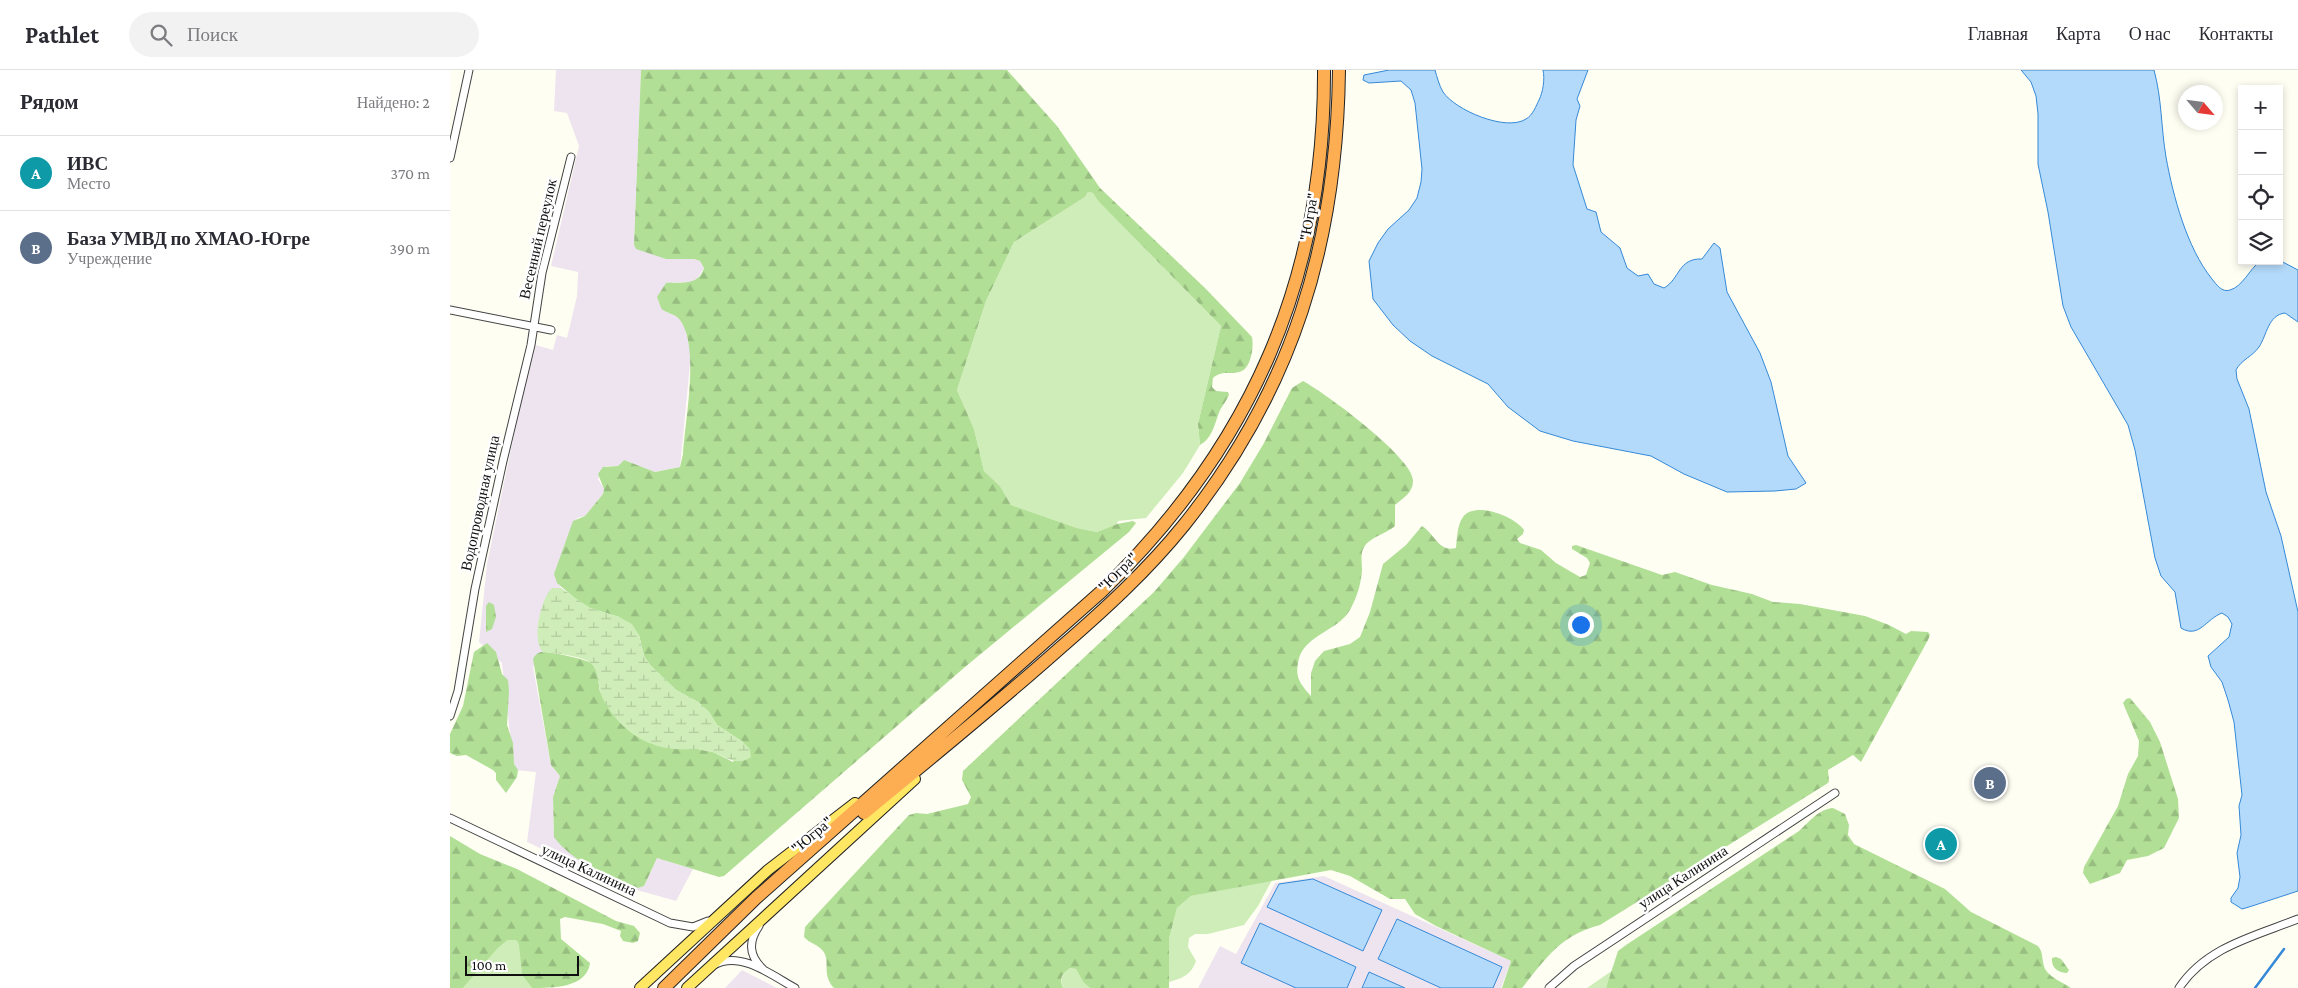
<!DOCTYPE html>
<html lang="ru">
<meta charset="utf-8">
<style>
:root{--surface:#fff;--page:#f2f2f3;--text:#2b2b33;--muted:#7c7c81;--line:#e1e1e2;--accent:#db2777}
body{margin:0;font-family:"Crimson Pro",serif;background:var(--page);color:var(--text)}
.controls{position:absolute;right:15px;top:15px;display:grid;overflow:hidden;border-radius:0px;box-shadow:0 2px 8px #0003}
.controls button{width:45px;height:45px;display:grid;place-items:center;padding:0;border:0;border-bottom:1px solid var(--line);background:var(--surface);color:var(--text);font:25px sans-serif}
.compass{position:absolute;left:1728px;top:15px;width:45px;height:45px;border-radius:50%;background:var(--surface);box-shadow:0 2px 8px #0003;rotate:118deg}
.scale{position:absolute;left:15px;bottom:12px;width:114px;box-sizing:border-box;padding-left:5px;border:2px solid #101010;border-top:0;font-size:14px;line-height:18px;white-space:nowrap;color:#101010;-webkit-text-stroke:4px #fff;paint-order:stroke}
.you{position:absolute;left:1130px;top:554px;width:18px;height:18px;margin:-12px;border:4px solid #fff;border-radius:50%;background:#1a73e8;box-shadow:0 0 0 8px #1a73e833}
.badge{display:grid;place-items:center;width:32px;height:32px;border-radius:50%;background:var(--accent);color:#fff;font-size:16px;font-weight:700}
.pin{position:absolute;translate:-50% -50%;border:2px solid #fff;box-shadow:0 1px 5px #0006}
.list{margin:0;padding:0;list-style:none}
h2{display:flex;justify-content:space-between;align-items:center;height:65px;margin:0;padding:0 20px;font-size:21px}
h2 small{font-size:16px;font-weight:400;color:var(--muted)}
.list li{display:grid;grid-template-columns:32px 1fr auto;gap:15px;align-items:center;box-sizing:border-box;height:75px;padding:0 20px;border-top:1px solid var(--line)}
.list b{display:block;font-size:19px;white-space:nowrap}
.list p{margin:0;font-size:16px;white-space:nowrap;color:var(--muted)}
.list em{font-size:16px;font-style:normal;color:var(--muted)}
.icon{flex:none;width:28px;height:28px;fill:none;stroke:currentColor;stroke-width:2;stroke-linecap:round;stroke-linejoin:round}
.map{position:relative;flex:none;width:1848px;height:918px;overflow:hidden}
header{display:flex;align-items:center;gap:30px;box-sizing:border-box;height:70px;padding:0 25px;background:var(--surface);border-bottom:1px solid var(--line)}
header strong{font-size:24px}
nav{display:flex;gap:28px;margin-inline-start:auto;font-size:18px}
.search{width:350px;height:45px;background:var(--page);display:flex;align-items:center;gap:12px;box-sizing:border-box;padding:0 18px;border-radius:28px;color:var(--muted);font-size:19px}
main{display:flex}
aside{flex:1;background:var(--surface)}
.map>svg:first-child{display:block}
.industrial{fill:#eee4ef}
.grass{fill:#cfedb8}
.forest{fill:url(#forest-firs)}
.wetland{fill:url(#wetland-marsh)}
.water{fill:#b3dafa;stroke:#3589d7}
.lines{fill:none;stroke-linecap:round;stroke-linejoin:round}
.stream{stroke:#3589d7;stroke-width:2.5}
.street-casing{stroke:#434343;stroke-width:9}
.primary-casing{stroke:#212121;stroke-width:12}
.highway-casing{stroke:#212121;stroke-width:14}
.street{stroke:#fff;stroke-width:7}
.primary{stroke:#ffe663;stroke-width:10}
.highway{stroke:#feae52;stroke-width:12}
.labels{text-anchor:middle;stroke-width:5;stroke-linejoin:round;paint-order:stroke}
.street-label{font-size:15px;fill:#101010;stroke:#fff}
</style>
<header>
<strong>Pathlet</strong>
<div class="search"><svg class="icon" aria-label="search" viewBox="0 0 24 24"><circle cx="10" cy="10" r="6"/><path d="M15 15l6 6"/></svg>Поиск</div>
<nav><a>Главная</a><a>Карта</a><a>О нас</a><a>Контакты</a></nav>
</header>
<main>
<aside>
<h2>Рядом<small>Найдено: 2</small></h2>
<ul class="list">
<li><span class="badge" style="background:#0f9aa8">A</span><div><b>ИВС</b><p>Место</p></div><em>370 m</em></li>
<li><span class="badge" style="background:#5c6f8a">B</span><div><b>База УМВД по ХМАО-Югре</b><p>Учреждение</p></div><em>390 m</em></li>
</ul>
</aside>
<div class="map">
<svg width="1848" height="918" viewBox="0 0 1848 918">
<defs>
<pattern id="forest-firs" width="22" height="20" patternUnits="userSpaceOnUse" patternTransform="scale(1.25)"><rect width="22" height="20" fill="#b1df96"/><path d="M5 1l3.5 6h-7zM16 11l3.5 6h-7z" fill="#97be80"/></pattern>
<pattern id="wetland-marsh" width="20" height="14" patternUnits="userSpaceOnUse" patternTransform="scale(1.25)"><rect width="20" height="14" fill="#cfedb8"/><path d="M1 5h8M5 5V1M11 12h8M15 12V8" fill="none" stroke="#b1ca9d"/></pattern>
</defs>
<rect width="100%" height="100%" fill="#fffef3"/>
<!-- industrial -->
<path class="industrial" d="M106,0H191L184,175L216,189H244L250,191L254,198L248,208L242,212L216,213L208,231L214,241L226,246L230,249L235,258L241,284L230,397L205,402L174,390L168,396H156L148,409L154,419L153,424L135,446L127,448L105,507L111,518L127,530L83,597L101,695L110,706L103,727L104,767L124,786L162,808L188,818L194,816L207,788L243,799L226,831L166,814L77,772L86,702L64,700L52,593L29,572L37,494L69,341L86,275L103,280L107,265L117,268L127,226L128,202L101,196L129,76L117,43L104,41Z
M874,806L1061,891L1051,918H748L770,876L786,884L825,813Z
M292,900L327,918H275Z"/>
<!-- grass -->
<path class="grass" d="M638,122L643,123L648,131L771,256L748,354L750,375L733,403L696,448L668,451L667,454L647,462L627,458L561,435L550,416L534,401L524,359L507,320L536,231L564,172L635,127Z
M822,810L808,836L794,855L758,864H745L739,868L738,877L746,891C741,905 733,908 719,912V869L727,838L741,826Z
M58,870H66L70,874L72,905L82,918H13L48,878Z
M620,898L626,899L633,912L640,918H613C610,908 612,904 620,898Z
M1163,900L1156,918H1137Z"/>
<!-- forest -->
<path class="forest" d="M191,0H557L607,56L650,118L756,219L802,267C804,277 801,300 789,302C779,305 773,300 763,308L762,317L766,321L778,322L779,325C776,331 773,335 770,340C765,352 763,368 750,375L748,354L771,256L648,131L643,123L638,122L635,127L564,172L536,231L507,320L524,359L534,401L550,416L561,435L627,458L647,462L667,454L683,451L686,453L679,462L515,597L274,806L269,807L207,788L194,816L188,818C159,806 123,793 104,767L103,727L110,706L101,695L83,589C85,585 87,583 91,582C98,581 136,589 141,593C149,600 148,612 150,622L224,679H248L263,682L283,692L293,672L267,655L259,642L248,632L226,620L200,595L194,586L189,565L169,547L140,538L127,530L107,513L104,504L123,451L135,446L153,424L154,419L148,404L153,397L168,396L174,390L205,402L230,397L233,384C235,350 250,277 230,250C225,243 216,244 211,238L207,227L216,213C231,212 249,216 254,198L250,191L244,189H216L186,179L184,175Z
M853,311C875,323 964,388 963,411C963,423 953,428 945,435V456C936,464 920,467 914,477C910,484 912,492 912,500C911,514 907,527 900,540C887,562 852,565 848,593C845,608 851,615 861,626V603L865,591L874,581L900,574L910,567L920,542L933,494L956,475L972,456C984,463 989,483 1006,478C1007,469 1007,455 1013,447C1025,431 1064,446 1074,460L1073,464L1067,469L1070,473L1091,480L1106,493L1130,507L1136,505L1140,493L1137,488L1122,479V476L1126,475L1212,505L1225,502L1262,515L1302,524L1323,532L1350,534L1415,546L1439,555L1456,564L1461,561L1478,562L1480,565L1478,570L1411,692L1403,685L1378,700L1379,711L1378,713L1150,855C1111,865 1096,888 1072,918H1052L1061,891L986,856L965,844L955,829H940L900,806L881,800L741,826L727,838L719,869V918H640L633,912L626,899L620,898C612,904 609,908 613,918H384C371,904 381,891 373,881C369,875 359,873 354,867L355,857L459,745L466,743L477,744L518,734L521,727L512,710L513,701L704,522L734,487L790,413L814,373L842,318Z
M39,532L44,535L46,547L42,559L36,562V536Z
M37,573L46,582L52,604L58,610L59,621L57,655L63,673L64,694L68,700L67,707L56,723L46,710V703L43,700L16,685L7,686L0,683V664L13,636L24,582Z
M1680,628L1700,652L1710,672L1728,729L1729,748L1714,778L1698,786L1677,790L1670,803L1640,814L1633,803L1634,797L1668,736L1678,704L1688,686L1689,671L1673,633L1676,629Z
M1383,738L1395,744L1399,755L1398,765L1404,774L1495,819L1521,842L1588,876C1594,883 1591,890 1595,899C1601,909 1613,912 1621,918H1156L1168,881L1176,875L1349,761C1359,752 1369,739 1383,738Z
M0,766L30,784L67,799L166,851L184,856L190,863L188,871L183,873L173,871L170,866L171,861L153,854L115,847L110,849L111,869L140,893C137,918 102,918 82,918L72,905L69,874L66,870H58L48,878L13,918H0Z
M1606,887L1611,889L1619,900L1617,903C1608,903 1601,898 1602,888Z"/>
<!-- wetland -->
<path class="wetland" d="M102,518H111L140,538L169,547L182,554L189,565L194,586L200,595L226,620L248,632L259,642L267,655L293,672L300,679L301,687C286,698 274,685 259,681C247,679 236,680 224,679C192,676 168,657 153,629C147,617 150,602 141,593C133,586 104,583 93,582C81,570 91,528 102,518Z"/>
<!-- water -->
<path class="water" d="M939,0H985C987,7 989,15 993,22C1005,40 1056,62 1076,49C1083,45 1086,36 1089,30C1093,22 1095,9 1093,0H1138L1127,29L1130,36L1126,50L1123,95L1137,139L1146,142L1151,162L1170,178L1177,198L1188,206L1198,204L1204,214L1214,218C1230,209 1228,188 1252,189L1264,173L1270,178L1277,222L1310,283L1321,312L1338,386L1356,413L1346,419L1325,421L1277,422L1234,404L1201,386L1123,371L1090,361L1058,337L1038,314L982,286L960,271L943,255L923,229L919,191L928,173L938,159L959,140L967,128L971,112L972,99L965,33L961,20L951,11L919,13L913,10L914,5Z
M1571,0H1704C1712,29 1711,58 1716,87C1723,126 1737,178 1762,209C1766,214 1772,223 1780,220C1792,217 1800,199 1810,191L1829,190L1848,200V252L1835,243C1818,245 1817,265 1809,277C1803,286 1791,290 1786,300L1787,309L1799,339L1816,422L1831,466L1848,542V821L1799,837L1792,839L1781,832V828L1788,818L1790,807L1787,783L1791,765L1789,736L1792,725L1789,698L1784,652L1778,630L1772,612L1761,597L1758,586L1779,567L1782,554L1778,547L1772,543C1756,549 1749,569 1731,558L1725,522L1711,506L1705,488L1685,380L1678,355L1621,257L1613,236L1598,142L1588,94V44L1586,26L1581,12Z
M863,809L932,840L913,881L817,837L829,814Z
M947,849L1052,897L1043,918H991L928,889Z
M810,853L906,897L897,918H846L791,893Z
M919,902L955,918H912Z"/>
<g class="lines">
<!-- stream -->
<path class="stream" d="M1805,918L1834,879"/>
<defs>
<path id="street" d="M0,88L19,0
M0,240L101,260
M0,646L8,621L25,519L53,391L81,275L92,203L121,87
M0,748L220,853L243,857L258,851
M309,856C298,872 299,886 313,899
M266,894C291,881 323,906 345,918
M1099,918L1124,896L1385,723
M1729,918C1756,877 1805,866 1848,849"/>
<path id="primary" d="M190,918L318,800L405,733
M237,918L465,709"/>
<path id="highway" d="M414,743C480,689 546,635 609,579C653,541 697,501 734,455C843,319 887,173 889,0
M214,918L306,828L652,521C801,377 875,209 874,0"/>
</defs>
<!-- street casing -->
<use href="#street" class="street-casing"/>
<!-- primary casing -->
<use href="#primary" class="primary-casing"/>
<!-- highway casing -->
<use href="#highway" class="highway-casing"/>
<!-- street -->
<use href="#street" class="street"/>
<!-- primary -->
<use href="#primary" class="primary"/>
<!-- highway -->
<use href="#highway" class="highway"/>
</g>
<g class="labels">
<!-- street labels -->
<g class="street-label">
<text transform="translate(859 147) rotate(-80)" y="5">"Югра"</text>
<text transform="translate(88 169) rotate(-77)" y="5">Весенний переулок</text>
<text transform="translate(30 433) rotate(-78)" y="5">Водопроводная улица</text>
<text transform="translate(668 502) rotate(-45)" y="5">"Югра"</text>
<text transform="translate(362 765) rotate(-40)" y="5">"Югра"</text>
<text transform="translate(139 800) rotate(25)" y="5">улица Калинина</text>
<text transform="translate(1233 807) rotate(-33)" y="5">улица Калинина</text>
</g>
</g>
</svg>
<div class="controls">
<button>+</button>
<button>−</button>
<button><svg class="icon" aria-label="locate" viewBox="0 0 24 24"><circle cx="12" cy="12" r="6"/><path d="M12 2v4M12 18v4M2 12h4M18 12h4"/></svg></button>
<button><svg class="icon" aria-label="layers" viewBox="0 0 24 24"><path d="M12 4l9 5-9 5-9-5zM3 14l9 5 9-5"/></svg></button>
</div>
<svg class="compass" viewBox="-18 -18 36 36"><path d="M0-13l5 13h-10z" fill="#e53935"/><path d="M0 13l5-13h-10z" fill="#7c7c81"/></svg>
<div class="scale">100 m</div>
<div class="you"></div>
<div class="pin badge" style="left:1491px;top:774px;background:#0f9aa8">A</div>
<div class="pin badge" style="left:1540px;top:713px;background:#5c6f8a">B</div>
</div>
</main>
